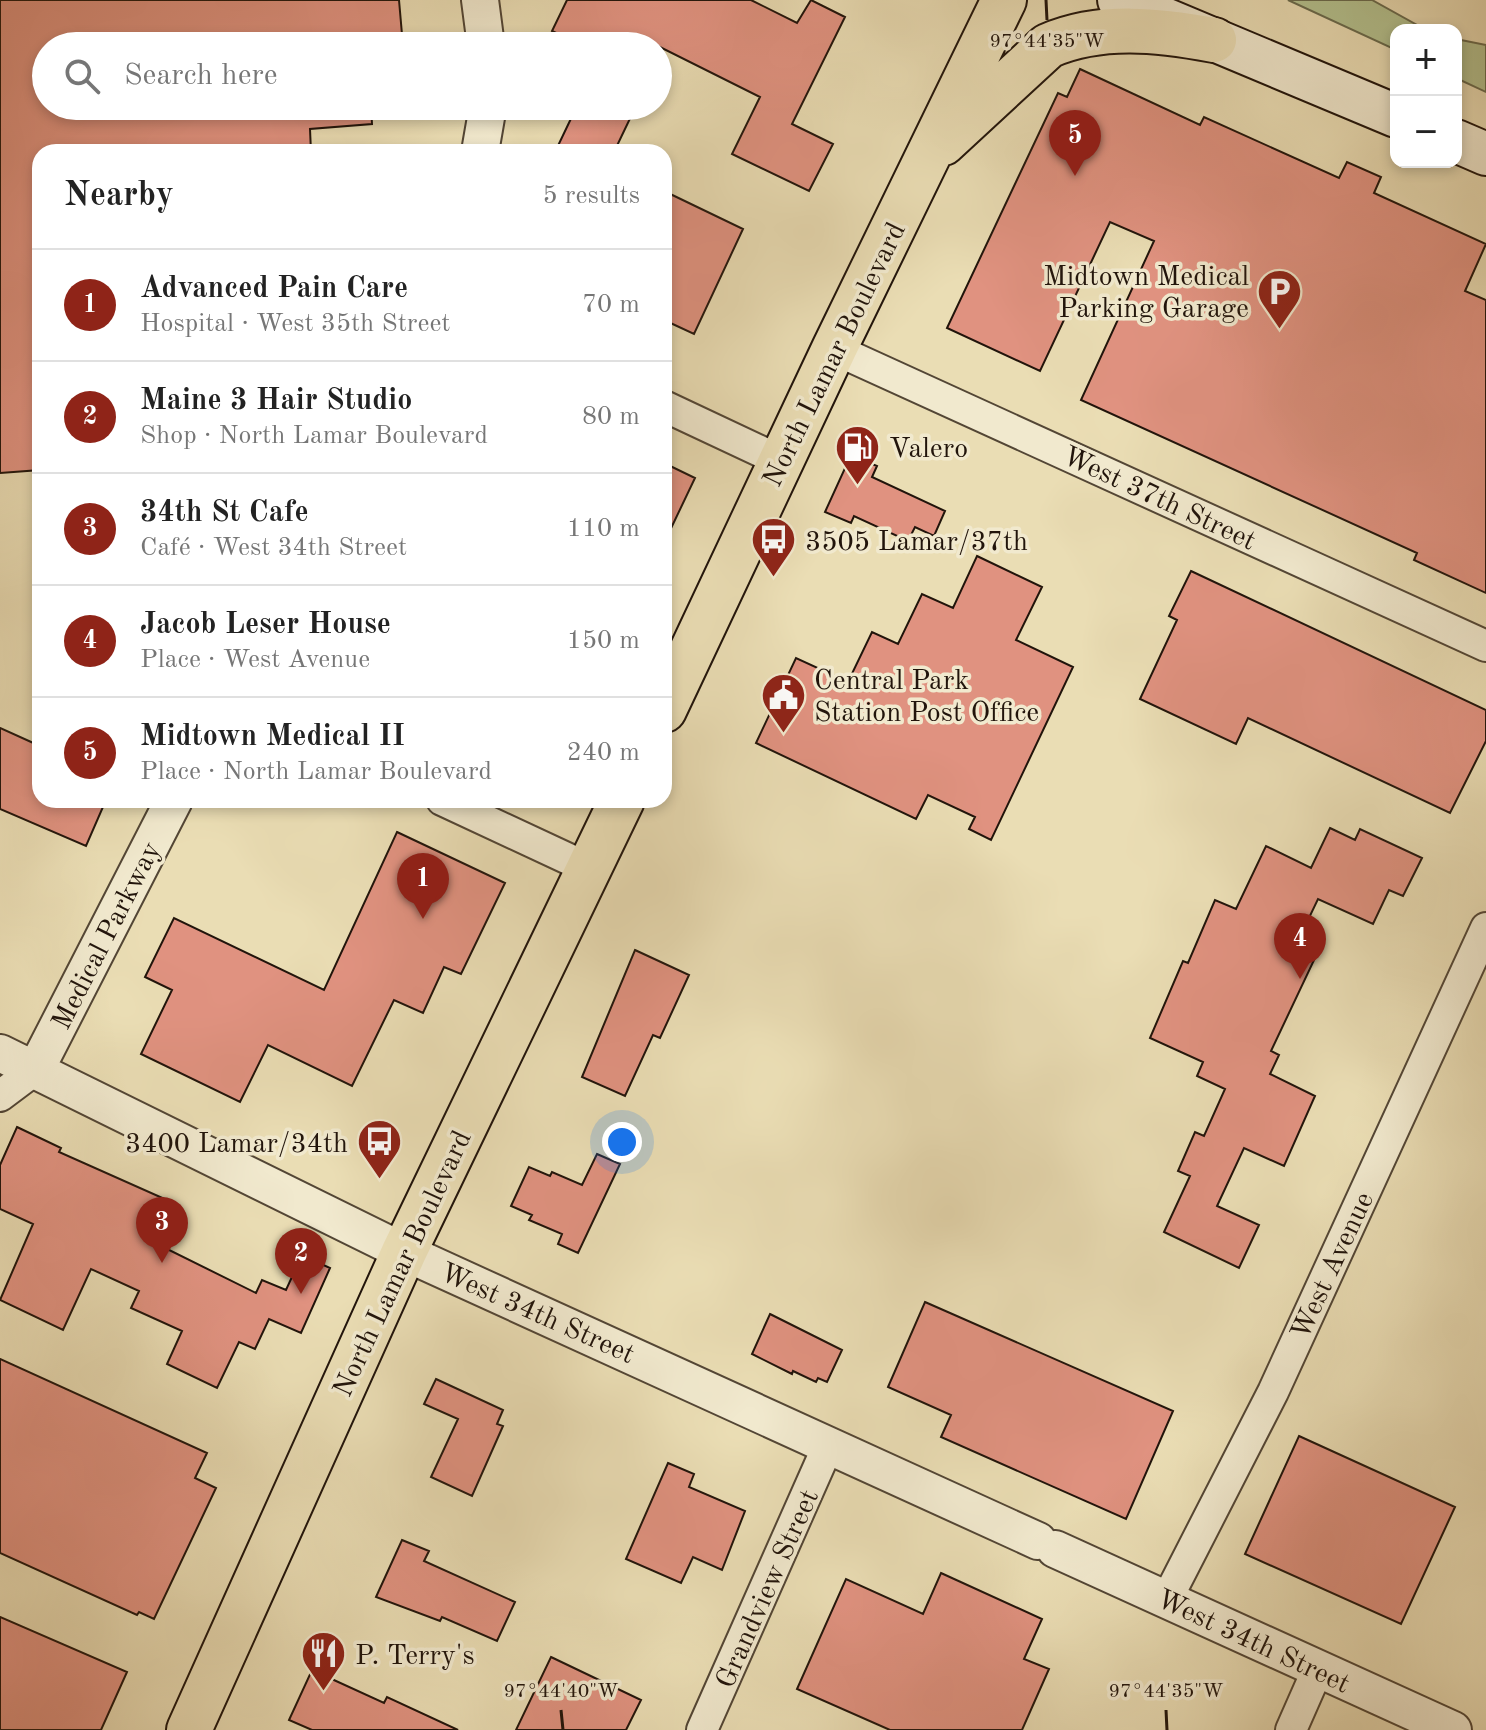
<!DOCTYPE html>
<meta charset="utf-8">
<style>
:root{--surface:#fff;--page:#f2f2f2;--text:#222;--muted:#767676;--line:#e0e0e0;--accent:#8f2418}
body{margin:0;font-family:"Old Standard TT",serif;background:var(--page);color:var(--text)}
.controls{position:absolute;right:24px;top:24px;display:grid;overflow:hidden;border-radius:16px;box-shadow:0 4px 12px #0003}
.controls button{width:72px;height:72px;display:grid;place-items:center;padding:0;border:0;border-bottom:2px solid var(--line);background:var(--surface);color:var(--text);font:40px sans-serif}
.you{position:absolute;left:622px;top:1142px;width:28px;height:28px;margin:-20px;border:6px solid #fff;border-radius:50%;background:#1a73e8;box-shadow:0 0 0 12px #1a73e833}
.badge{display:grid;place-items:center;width:52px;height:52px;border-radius:50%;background:var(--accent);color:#fff;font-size:26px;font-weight:700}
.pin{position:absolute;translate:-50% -66px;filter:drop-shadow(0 2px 4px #0008)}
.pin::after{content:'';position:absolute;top:42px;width:28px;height:24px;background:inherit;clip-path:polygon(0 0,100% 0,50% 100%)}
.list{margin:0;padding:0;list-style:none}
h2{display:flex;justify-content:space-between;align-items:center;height:104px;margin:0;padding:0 32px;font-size:34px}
h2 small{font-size:26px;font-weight:400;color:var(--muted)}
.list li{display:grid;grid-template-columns:52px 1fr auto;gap:24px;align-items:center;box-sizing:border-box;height:112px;padding:0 32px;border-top:2px solid var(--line)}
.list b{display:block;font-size:30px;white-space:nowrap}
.list p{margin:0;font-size:26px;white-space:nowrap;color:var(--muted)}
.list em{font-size:26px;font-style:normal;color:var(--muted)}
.icon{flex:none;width:44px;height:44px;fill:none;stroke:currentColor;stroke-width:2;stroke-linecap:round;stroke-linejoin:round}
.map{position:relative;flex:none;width:1486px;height:1730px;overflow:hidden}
.search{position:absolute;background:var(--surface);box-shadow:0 4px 12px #0003;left:32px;top:32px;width:640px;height:88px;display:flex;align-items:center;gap:20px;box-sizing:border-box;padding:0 28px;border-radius:44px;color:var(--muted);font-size:30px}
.panel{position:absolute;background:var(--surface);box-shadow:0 4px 12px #0003;left:32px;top:144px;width:640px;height:664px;border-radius:24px}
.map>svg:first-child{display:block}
.green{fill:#b4c290;stroke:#6a6b4e;stroke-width:2}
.building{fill:#e09280;stroke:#21140b;stroke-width:2}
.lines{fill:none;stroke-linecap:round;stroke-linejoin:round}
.minor-casing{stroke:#534635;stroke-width:34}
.tertiary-casing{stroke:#534635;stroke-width:40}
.secondary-casing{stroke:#21140b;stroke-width:46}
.primary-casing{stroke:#21140b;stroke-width:48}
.minor{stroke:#f1e9ce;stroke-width:30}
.tertiary{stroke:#f1e9ce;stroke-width:36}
.secondary{stroke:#f1e9ce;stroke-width:42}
.primary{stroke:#eaddb4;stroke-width:44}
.ticks{fill:none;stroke:#21140b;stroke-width:3}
.labels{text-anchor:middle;stroke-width:7;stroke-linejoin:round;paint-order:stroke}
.poi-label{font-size:28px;fill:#21140b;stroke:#f1e9ce;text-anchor:start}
.street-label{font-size:28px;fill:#21140b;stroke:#f1e9ce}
.ticks-label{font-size:20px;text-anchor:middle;fill:#21140b;stroke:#f1e9ce;stroke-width:7;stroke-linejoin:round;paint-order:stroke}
</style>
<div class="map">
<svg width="1486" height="1730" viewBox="0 0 1486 1730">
<rect width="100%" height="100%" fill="#eaddb4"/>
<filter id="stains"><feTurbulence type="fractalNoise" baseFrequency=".0025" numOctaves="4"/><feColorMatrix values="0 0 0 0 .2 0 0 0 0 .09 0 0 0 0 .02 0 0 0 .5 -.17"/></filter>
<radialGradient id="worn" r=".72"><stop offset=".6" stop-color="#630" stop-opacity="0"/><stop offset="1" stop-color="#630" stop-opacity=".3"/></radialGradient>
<!-- green -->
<path class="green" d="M1288,0H1372L1426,30H1396V50Z
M1456,39L1486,45V92L1456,78Z"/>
<!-- building -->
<path class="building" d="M0,0H399L403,46H46V106H371L372,124L310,129L311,152H40V470L0,473Z
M567,0H751L797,23L811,0L845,17L792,124L833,144L809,191L732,154L760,97L658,46H568L571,40L552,31Z
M1080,69L1200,125L1204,117L1339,178L1347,162L1381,177L1374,193L1486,244L1465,291L1486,300V593L1414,560L1417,553L1081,400L1154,241L1110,222L1040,371L947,328L1058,93L1067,97Z
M577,106H636L614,152H555Z
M664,191L743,229L694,334L664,320Z
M851,455L877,466L872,477L945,511L934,536L915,527L908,541L854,516L851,523L825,512Z
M664,463L695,478L664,543Z
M977,556L1042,587L1016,640L1073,667L991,840L969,829L975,817L928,795L916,819L756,743L796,658L848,682L872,632L898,644L922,594L953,608Z
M1191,571L1486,710V741L1450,813L1248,718L1236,744L1140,699L1177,620L1169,616Z
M0,728L40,746V800H106L86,846L0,809Z
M1330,828L1355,840L1360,829L1422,858L1403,896L1389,890L1373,924L1318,899L1295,947L1315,958L1271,1051L1279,1055L1270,1074L1315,1096L1284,1166L1244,1148L1217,1206L1259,1225L1239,1268L1164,1232L1190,1176L1178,1171L1195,1132L1204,1136L1225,1089L1197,1076L1203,1062L1150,1038L1183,961L1188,963L1215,900L1236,909L1266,846L1311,868Z
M397,832L505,883L461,974L444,967L423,1013L394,1000L352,1086L268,1045L240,1102L141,1054L172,990L145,977L174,918L324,990Z
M635,950L689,975L660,1038L653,1035L625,1096L582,1077Z
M17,1127L61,1148L59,1152L176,1204L157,1244L256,1293L262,1280L286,1290L302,1255L330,1268L301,1333L269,1319L255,1349L239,1342L217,1388L167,1364L182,1331L131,1308L139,1291L91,1269L63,1330L0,1300L33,1224L0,1209V1165Z
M597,1154L620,1164L578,1253L558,1244L562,1234L529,1220L532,1215L511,1206L529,1167L550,1176L552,1172L582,1185Z
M925,1302L1173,1411L1126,1519L941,1437L951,1415L888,1387Z
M770,1314L842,1350L827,1382L818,1378L816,1382L793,1371L792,1374L752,1354Z
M0,1359L207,1453L195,1478L216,1488L154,1619L139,1612L137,1615L0,1553Z
M436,1379L503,1410L497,1424L503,1426L472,1496L431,1477L458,1419L424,1404Z
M1299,1436L1455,1507L1401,1624L1245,1554Z
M668,1463L694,1474L689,1487L745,1511L722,1570L693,1557L681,1583L626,1559Z
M402,1540L429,1551L424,1561L515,1602L497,1641L442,1617L440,1621L376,1597Z
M941,1573L1042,1619L1024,1659L1049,1669L1022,1730H890L797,1689L846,1579L923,1614Z
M0,1617L127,1672L101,1730H0Z
M551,1657L641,1700L626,1730H516Z
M312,1670L384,1703L387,1697L458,1730H312L289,1720Z"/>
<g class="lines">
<defs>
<path id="minor" d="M834,349L1486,646
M664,406L781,461
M442,800L590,869
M0,1096L36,1069
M1167,1599L1273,1392L1486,928
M702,1730L828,1446
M1291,1730L1317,1671"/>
<path id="tertiary" d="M480,0L486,46
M480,152L488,106
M0,1053L404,1252L1038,1541
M36,1069L174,800
M1055,1549L1453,1730"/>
<path id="secondary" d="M1119,0L1396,116
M1456,141L1486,154"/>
<path id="primary" d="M943,143L1048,46C1101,23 1159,30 1214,40
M664,710L834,349L1004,0
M189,1730L404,1252L622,800"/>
</defs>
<!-- minor casing -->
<use href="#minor" class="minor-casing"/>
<!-- tertiary casing -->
<use href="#tertiary" class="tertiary-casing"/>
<!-- secondary casing -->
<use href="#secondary" class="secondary-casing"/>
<!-- primary casing -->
<use href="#primary" class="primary-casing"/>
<!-- minor -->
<use href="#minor" class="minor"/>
<!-- tertiary -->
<use href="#tertiary" class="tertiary"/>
<!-- secondary -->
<use href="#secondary" class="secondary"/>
<!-- primary -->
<use href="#primary" class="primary"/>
</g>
<!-- ticks -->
<path class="ticks" d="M1046,0L1047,20M561,1710L563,1730M1166,1710L1167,1730"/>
<!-- icons -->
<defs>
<symbol id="parking-pin" viewBox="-11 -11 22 30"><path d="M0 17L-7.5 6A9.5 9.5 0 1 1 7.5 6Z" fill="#8f2418" stroke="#f1e9ce"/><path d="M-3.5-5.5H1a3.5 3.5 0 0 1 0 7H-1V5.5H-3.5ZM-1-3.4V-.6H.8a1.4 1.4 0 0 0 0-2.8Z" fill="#fff"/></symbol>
<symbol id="fuel-pin" viewBox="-11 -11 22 30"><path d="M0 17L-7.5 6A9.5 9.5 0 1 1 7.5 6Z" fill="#8f2418" stroke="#f1e9ce"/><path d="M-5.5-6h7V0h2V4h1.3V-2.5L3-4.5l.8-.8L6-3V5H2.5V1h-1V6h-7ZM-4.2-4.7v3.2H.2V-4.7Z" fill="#fff"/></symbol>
<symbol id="bus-pin" viewBox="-11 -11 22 30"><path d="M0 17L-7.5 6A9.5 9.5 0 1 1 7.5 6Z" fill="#8f2418" stroke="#f1e9ce"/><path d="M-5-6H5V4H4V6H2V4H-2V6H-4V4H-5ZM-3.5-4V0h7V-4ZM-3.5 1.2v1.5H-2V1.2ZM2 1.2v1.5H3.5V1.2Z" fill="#fff"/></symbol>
<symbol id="civic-pin" viewBox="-11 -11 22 30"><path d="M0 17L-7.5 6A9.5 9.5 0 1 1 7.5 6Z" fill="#8f2418" stroke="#f1e9ce"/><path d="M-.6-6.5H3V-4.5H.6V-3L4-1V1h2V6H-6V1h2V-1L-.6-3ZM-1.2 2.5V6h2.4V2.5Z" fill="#fff"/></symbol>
<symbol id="restaurant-pin" viewBox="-11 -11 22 30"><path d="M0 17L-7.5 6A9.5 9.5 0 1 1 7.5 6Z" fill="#8f2418" stroke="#f1e9ce"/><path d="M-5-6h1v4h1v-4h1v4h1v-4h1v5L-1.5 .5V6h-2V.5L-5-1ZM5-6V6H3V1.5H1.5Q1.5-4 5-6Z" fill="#fff"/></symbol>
</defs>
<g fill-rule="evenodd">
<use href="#parking-pin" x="1254" y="266" width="51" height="69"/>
<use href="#fuel-pin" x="832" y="422" width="51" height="69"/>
<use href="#bus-pin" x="748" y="514" width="51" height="69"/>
<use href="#civic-pin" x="758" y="670" width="51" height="69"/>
<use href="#bus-pin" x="354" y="1116" width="51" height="69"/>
<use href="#restaurant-pin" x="298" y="1628" width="51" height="69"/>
</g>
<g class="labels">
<!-- poi labels -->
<g class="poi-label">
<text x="1249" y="285" text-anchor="end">Midtown Medical<tspan x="1249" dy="32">Parking Garage</tspan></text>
<text x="889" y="457">Valero</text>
<text x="805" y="550">3505 Lamar/37th</text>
<text x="814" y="689">Central Park<tspan x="814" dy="32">Station Post Office</tspan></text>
<text x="348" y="1152" text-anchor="end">3400 Lamar/34th</text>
<text x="355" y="1664">P. Terry's</text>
</g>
<!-- street labels -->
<g class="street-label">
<text transform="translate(833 354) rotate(-64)" y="10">North Lamar Boulevard</text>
<text transform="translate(1160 497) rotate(25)" y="10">West 37th Street</text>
<text transform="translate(105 935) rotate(-63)" y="10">Medical Parkway</text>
<text transform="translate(401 1263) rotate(-65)" y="10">North Lamar Boulevard</text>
<text transform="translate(1331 1265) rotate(-65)" y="10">West Avenue</text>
<text transform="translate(538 1312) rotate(24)" y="10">West 34th Street</text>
<text transform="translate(766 1588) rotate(-66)" y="10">Grandview Street</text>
<text transform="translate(1254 1640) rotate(25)" y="10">West 34th Street</text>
</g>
</g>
<g class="ticks-label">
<text x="1047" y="47">97°44'35"W</text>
<text x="561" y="1697">97°44'40"W</text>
<text x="1166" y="1697">97°44'35"W</text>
</g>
<rect width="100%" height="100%" filter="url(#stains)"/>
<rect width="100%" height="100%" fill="url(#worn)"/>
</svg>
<div class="controls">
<button>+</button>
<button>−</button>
</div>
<div class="you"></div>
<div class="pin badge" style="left:423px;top:919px">1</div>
<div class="pin badge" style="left:301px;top:1294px">2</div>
<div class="pin badge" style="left:162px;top:1263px">3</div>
<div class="pin badge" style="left:1300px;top:979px">4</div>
<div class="pin badge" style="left:1075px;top:176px">5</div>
<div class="search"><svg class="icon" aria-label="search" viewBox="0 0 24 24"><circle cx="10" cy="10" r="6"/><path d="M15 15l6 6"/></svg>Search here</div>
<section class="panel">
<h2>Nearby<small>5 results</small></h2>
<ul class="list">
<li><span class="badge">1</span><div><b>Advanced Pain Care</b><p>Hospital · West 35th Street</p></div><em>70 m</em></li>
<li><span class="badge">2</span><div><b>Maine 3 Hair Studio</b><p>Shop · North Lamar Boulevard</p></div><em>80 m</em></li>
<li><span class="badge">3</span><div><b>34th St Cafe</b><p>Café · West 34th Street</p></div><em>110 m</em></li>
<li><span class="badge">4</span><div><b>Jacob Leser House</b><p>Place · West Avenue</p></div><em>150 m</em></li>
<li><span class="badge">5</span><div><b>Midtown Medical II</b><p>Place · North Lamar Boulevard</p></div><em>240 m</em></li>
</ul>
</section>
</div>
